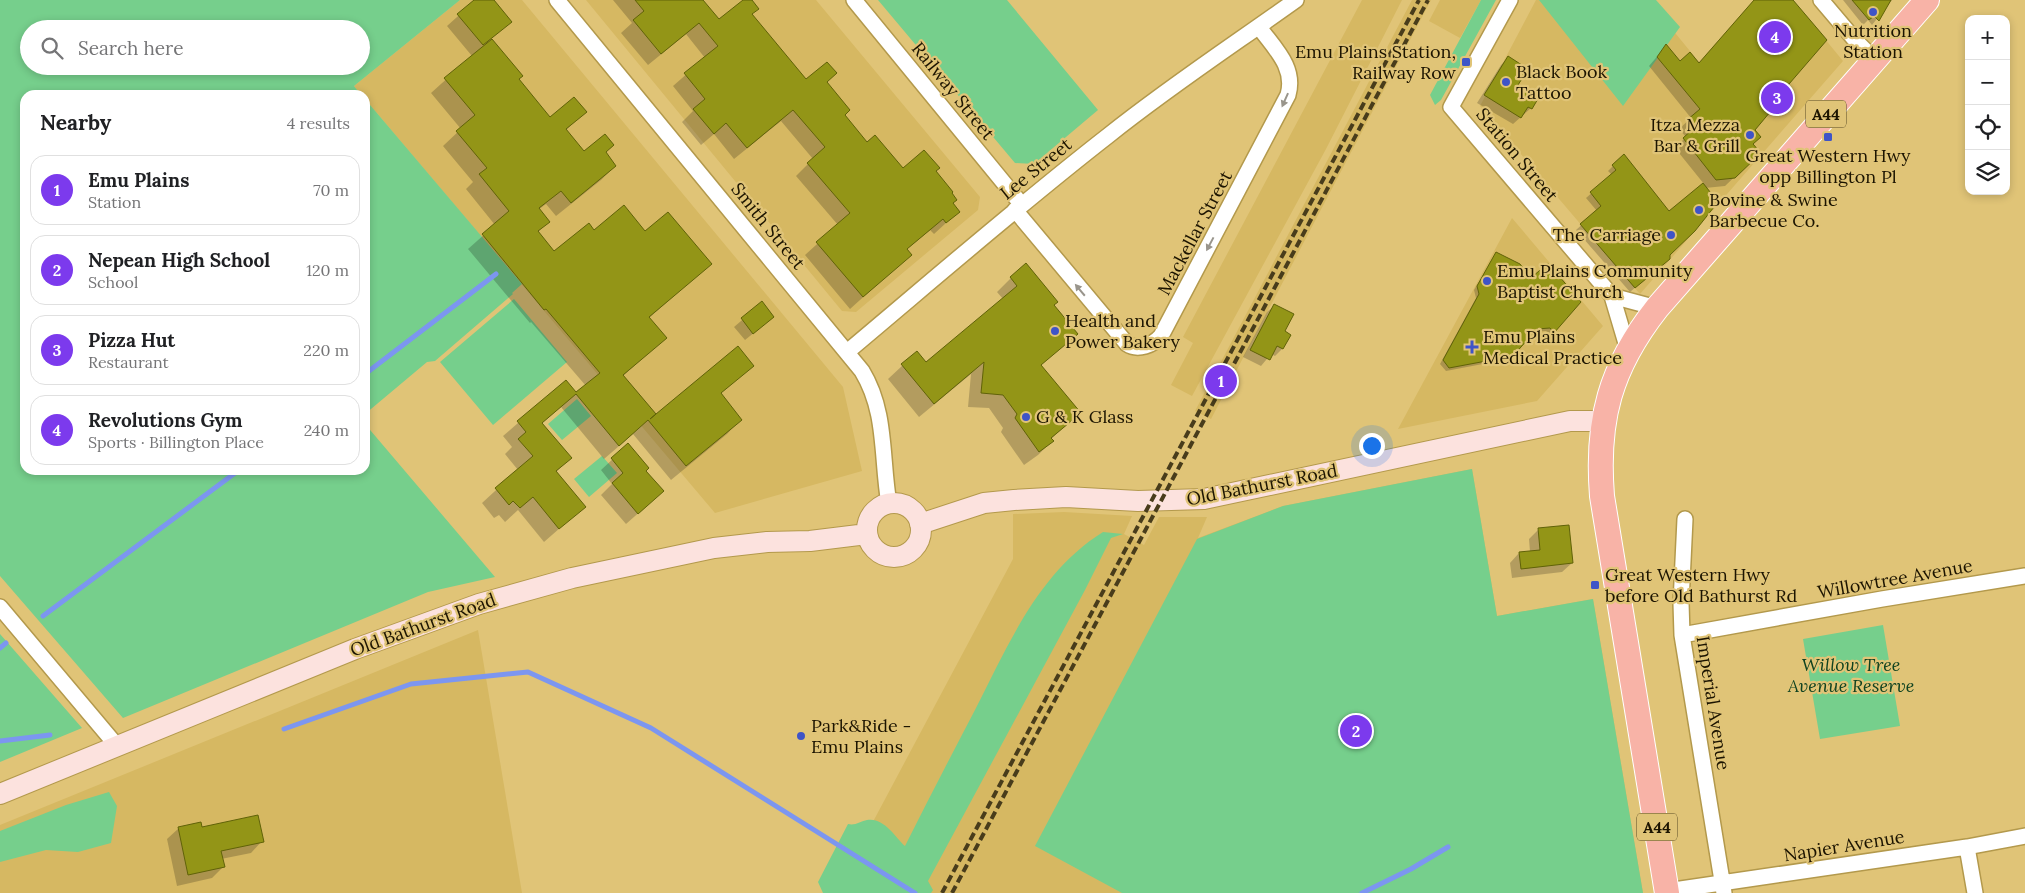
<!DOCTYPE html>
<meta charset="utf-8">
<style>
:root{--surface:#fff;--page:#f2f2f2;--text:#202124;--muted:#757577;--line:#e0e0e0;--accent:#7c3aed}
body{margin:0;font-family:Lora,serif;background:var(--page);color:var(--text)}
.controls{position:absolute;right:15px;top:15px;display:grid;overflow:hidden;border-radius:10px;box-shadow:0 2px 8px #0003}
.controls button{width:45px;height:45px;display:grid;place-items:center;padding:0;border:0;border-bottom:1px solid var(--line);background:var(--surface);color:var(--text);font:25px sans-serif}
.you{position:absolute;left:1371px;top:445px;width:18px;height:18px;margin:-12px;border:4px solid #fff;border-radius:50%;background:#1a73e8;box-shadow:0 0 0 8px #1a73e833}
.badge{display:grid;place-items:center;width:32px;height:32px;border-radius:50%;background:var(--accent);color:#fff;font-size:16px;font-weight:700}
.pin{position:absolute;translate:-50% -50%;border:2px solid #fff;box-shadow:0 1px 5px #0006}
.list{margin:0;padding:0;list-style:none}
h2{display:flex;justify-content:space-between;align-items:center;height:65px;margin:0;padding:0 20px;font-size:21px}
h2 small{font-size:16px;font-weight:400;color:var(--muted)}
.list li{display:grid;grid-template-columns:32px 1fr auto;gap:15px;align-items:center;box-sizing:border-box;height:70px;margin:0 10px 10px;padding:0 10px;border:1px solid var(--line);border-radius:15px}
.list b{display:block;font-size:19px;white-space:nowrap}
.list p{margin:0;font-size:16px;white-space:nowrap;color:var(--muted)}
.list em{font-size:16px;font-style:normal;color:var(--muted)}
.icon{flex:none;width:28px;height:28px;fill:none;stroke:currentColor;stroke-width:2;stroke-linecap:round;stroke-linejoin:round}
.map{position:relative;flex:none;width:2025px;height:893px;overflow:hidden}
.search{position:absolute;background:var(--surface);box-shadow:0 2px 8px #0003;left:20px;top:20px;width:350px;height:55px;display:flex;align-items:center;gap:12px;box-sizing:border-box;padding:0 18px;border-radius:28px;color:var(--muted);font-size:19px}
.panel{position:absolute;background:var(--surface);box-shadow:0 2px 8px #0003;left:20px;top:90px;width:350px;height:385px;border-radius:15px}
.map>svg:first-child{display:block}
.built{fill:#d6b862}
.green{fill:#76cf8c;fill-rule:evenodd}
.shadow{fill:#0003}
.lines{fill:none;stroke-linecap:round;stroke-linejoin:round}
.stream{stroke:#7c96f0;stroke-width:5}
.building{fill:#939517;stroke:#606208}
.minor-casing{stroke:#b3994c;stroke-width:18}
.secondary-casing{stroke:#b3994c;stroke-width:22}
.trunk-casing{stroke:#fff;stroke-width:26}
.minor{stroke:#fff;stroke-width:15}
.secondary{stroke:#fce2de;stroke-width:20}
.trunk{stroke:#f8b3a7;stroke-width:24}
.rail{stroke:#483c1b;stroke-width:4;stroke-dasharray:8 4;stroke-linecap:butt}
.oneway{fill:#99958c}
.poi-dot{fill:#3f54c7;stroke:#e0c477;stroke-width:2}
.labels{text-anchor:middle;stroke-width:4.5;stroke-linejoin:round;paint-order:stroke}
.shield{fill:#e0c477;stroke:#574924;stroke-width:1}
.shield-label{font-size:16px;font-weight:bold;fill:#1c1400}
.poi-label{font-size:18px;fill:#1c1400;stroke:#e0c477;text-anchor:start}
.street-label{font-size:18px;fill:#1c1400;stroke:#e0c477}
.park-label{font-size:18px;font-style:italic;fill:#0f4220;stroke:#e0c477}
</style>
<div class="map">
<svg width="2025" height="893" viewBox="0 0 2025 893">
<rect width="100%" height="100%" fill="#e0c477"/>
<!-- built -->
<path class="built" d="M460,0H522L843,387L862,471L715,513L365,99V95H361L354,86Z
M586,0H816L980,197L978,210L856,312L842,311Z
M1362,0H1402L1326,149L1192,396L1171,385L1193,343L1183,337Z
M1412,0H1431L1211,419L1195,411Z
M1440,0H1481L1460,38L1429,21Z
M1536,0H1648L1699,62L1754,0H1793L1843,61L1640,294L1480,106Z
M1512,218L1603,326L1537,401L1398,429Z
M1472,469L1497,616L1593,599L1643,893H835L1013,559V514L1064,512L1132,516L1124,534L1144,545L1159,517H1207L1198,538L1283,506Z
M478,630L522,893H0V825Z"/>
<!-- green -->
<path class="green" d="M0,0H460L354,86L361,95H25V470H365V424L495,577L428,592L123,718L0,576ZM29,29H361V66H29Z
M878,0H1007L1098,110L1034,164L1015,163Z
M1481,0H1496L1441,100L1435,105L1430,95Z
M1539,0H1656L1680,27L1623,106Z
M365,99L522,284L512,293L513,294L435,361L427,362L365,414Z
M514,299L567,362L493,425L440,362Z
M577,399L591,416L562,440L548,424Z
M602,456L617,473L589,497L574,479Z
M1472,469L1497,616L1593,599L1643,893H1122L1035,846L1197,539L1283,506Z
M1103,532L1123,534L1111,538L1085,590L928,881L933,890L931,893H823L818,882L848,824C855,826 861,821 867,820C884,817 895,837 905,846C928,800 952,754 976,708C1009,643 1039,572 1103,532Z
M1883,625L1900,726L1820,739L1803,639Z
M0,634L82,728L0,762Z
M109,792L117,806L111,843L78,852L46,850L0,862V831L66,805Z"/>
<!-- shadow -->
<path class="shadow" d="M476,0H492L510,22L491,39L521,76L517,80L549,118L585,112L566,130L584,152L605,153L615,166L601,180L556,216L546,204L538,210L548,222L538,232L554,253L594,232L645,233L710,264L649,318L665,338L623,376L648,419L649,421L752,365L720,394L741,419L727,434L671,480L633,434L604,459L561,407L541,424L570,458L555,473L584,507L544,542L518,510L505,522L499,515L494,518L482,503L518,470L505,454L512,447L503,436L566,381L576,394L586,386L531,322L530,323L468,249L495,225L466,189L473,182L443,146L461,129L431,93L472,56L447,26Z
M613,0H701L718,21L745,0H750L751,15L806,81L826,82L843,115L867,143L902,170L935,172L951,203L958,212L934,234L930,230L906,250L910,255L850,309L805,255L838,225L796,176L813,159L781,121L734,159L714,134L701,145L682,122L693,111L673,86L705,58L686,34L648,65L621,33L632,23Z
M1755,0H1791L1781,91L1754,130L1746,166L1725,186L1705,188L1664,263L1630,292L1576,230L1597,211L1586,198L1612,175L1608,171L1613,166L1669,213L1704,184L1675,148L1686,137L1679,129L1691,118L1649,66L1666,46L1679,62L1699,64Z
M1843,0H1892L1872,25L1868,20L1863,25Z
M1508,58L1516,85L1531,108L1513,124L1477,103L1501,65Z
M1496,254L1554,332L1550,335L1546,331L1533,332L1509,359L1446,371L1440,364L1476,298L1474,290Z
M1011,278L1052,305L1076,334L1040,366L1079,413L1051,439L1052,441L1038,455L1024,465L1001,432L1003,428L989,408L968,407L971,374L919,417L888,379L917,352L926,364L1003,299L997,292Z
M762,303L765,324L745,340L734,327Z
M1275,305L1283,332L1290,335L1282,349L1275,356L1271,354L1261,366L1243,357L1267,312Z
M628,445L645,470L651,502L626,524L601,495L612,484L601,470Z
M1538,530L1572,563L1562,572L1512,578L1510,563L1519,553L1530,552L1529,539Z
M179,828L201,829L262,841L251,853L221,859L223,867L212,878L177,886L167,839Z"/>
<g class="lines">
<!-- stream -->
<path class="stream" d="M365,374L496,274
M43,616L239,470
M0,648L6,643
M284,729L411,684L528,672L651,728L915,893
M0,741L50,735
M1362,893L1411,869L1448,847"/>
</g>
<!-- building -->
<path class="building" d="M474,0H494L512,22L483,45L457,14Z
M635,0H703L719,19L743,0H752L759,9L752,14L806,79L827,62L837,73L827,82L850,110L845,115L867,142L875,135L903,168L924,150L940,168L936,171L953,192L952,193L957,200L953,203L960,212L946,223L943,219L907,249L912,255L863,297L816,242L850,213L807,163L825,147L793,110L747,148L726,123L714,134L693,109L705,99L684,73L718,46L699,23L661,54L633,20L644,11Z
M1754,0H1793L1827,40L1783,91L1786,93L1755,130L1761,137L1753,144L1761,153L1735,178L1716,180L1683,138L1694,128L1687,120L1700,109L1657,57L1666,44L1680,61L1690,52L1699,63Z
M1852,0H1891L1879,21L1874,16L1869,20Z
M492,39L523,76L519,79L550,117L574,97L587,112L566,129L584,151L605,134L614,145L606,152L616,166L571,203L561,191L539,208L550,222L538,231L554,251L589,223L594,230L624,205L645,231L668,212L712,264L649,317L667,338L623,375L656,414L650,419L738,346L754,366L721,393L742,420L686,466L648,420L619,446L576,394L542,423L572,458L556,471L586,507L559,529L533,497L520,508L513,501L509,505L495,488L533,456L518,439L526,432L517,421L566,380L576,392L600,373L546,309L544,310L482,234L509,211L479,174L487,168L456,131L475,115L444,78Z
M1508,56L1528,69L1518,85L1539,97L1532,109L1528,107L1521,118L1484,95Z
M1624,154L1669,211L1703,183L1718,202L1695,231L1670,255V259L1635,288L1580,224L1601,206L1590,192L1616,170L1612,165Z
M1496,252L1520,264L1531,278L1548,263L1581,302L1554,333L1550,328L1537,329L1513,356L1449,368L1443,360L1479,294L1477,286Z
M1026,263L1058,302L1054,305L1078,334L1041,365L1081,413L1051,438L1054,441L1039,452L1015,418L1017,414L1003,395L981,393L984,362L934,404L901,364L917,351L926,362L1017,286L1010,277Z
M762,301L774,317L753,334L741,318Z
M1274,304L1294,314L1285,331L1291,335L1283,349L1277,346L1270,360L1250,350Z
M628,443L649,468L646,471L664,491L638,514L612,483L623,473L611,458Z
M1569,525L1573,563L1521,569L1519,552L1540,550L1538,528Z
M258,815L264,842L221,851L225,867L188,875L178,827L201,822L202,827Z"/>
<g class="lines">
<defs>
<path id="minor" d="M557,0L862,371C887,412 881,457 889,504
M854,0L1022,205
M1510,0L1451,107L1612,296L1628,350
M1821,0L1855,40L1874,59
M1015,210L1127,344C1138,351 1153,345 1161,336L1288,95C1296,67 1274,48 1259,27
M1612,296L1657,308
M847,352C934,279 1019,205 1109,135C1169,87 1233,45 1296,0
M1685,519L1681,603L1682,635L1724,893
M0,607L117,746
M1682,635L1882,599L2025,576
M1967,847L1975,893
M1667,891L1967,847L2025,836"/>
<path id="secondary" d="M867 530a27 27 0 1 1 54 0a27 27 0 1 1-54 0Z
M920,524L984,503L1014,500L1066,497L1138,501L1204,499L1570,421H1604
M0,794L355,649L479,604L572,578L714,548L767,542L810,541L867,534"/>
<path id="trunk" d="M1667,893L1602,496C1596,420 1610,368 1657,308L1927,0"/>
</defs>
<!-- minor casing -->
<use href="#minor" class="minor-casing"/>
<!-- secondary casing -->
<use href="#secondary" class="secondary-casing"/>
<!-- trunk casing -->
<use href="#trunk" class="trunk-casing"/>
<!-- minor -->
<use href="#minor" class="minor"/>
<!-- secondary -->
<use href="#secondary" class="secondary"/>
<!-- trunk -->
<use href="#trunk" class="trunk"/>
<!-- rail -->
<path class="rail" d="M942,893L1419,0
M952,893L1428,0"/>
</g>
<!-- one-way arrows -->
<defs><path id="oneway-solid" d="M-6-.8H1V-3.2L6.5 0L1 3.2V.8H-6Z" transform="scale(1.25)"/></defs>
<g class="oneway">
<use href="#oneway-solid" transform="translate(1285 100) rotate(114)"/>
<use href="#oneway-solid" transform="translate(1210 244) rotate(118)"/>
<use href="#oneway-solid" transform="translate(1080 290) rotate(-130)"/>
</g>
<!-- markers -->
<g class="poi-dot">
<circle cx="1873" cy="12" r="5"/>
<rect x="1461" y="57" width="10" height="10" rx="2.5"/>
<circle cx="1506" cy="82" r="5"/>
<circle cx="1750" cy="135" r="5"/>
<rect x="1823" y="132" width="10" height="10" rx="2.5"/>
<circle cx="1699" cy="210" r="5"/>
<circle cx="1671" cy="235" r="5"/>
<circle cx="1487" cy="281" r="5"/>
<circle cx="1055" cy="331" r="5"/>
<path d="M1469.5 339.5h5v5h5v5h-5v5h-5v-5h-5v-5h5z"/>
<circle cx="1026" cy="417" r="5"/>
<rect x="1590" y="580" width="10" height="10" rx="2.5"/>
<circle cx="801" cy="736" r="5"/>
</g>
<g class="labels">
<!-- shield labels -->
<g class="shield">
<rect x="1806" y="100.5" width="40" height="27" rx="4"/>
<rect x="1637" y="813.5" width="40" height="27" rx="4"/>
</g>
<g class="shield-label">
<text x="1826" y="120">A44</text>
<text x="1657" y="833">A44</text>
</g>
<!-- poi labels -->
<g class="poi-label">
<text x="1873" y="37" text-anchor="middle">Nutrition<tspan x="1873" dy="21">Station</tspan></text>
<text x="1456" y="58" text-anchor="end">Emu Plains Station,<tspan x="1456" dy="21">Railway Row</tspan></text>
<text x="1516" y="78">Black Book<tspan x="1516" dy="21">Tattoo</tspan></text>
<text x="1740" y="131" text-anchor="end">Itza Mezza<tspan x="1740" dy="21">Bar &amp; Grill</tspan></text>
<text x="1828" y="162" text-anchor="middle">Great Western Hwy<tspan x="1828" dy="21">opp Billington Pl</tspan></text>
<text x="1709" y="206">Bovine &amp; Swine<tspan x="1709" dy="21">Barbecue Co.</tspan></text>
<text x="1661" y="241" text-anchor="end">The Carriage</text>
<text x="1497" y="277">Emu Plains Community<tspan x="1497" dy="21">Baptist Church</tspan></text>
<text x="1065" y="327">Health and<tspan x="1065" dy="21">Power Bakery</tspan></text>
<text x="1483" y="343">Emu Plains<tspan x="1483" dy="21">Medical Practice</tspan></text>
<text x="1036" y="423">G &amp; K Glass</text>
<text x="1605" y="581">Great Western Hwy<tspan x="1605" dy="21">before Old Bathurst Rd</tspan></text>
<text x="811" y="732">Park&amp;Ride -<tspan x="811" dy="21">Emu Plains</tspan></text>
</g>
<!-- street labels -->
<g class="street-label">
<text transform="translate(953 91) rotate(51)" y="6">Railway Street</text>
<text transform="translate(1517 155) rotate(50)" y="6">Station Street</text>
<text transform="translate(1036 169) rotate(-39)" y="6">Lee Street</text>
<text transform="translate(768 226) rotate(51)" y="6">Smith Street</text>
<text transform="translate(1195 233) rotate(-62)" y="6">Mackellar Street</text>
<text transform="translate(1262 485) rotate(-11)" y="6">Old Bathurst Road</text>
<text transform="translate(1895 579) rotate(-10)" y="6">Willowtree Avenue</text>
<text transform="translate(423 625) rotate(-20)" y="6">Old Bathurst Road</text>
<text transform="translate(1713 703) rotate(81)" y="6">Imperial Avenue</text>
<text transform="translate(1844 846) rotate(-9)" y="6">Napier Avenue</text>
</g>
<!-- park labels -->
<g class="park-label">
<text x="1851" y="671">Willow Tree<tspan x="1851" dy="21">Avenue Reserve</tspan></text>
</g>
</g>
</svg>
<div class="controls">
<button>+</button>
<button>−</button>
<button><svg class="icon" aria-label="locate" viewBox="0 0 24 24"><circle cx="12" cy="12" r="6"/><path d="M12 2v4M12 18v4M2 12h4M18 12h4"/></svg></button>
<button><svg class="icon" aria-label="layers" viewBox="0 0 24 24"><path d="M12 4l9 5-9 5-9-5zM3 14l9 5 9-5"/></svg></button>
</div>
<div class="you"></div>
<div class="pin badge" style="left:1221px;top:381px">1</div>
<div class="pin badge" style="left:1356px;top:731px">2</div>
<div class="pin badge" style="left:1777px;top:98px">3</div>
<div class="pin badge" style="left:1775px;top:37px">4</div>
<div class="search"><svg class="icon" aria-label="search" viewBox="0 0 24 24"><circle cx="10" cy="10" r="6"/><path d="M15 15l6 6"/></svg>Search here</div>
<section class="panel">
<h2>Nearby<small>4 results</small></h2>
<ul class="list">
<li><span class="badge">1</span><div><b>Emu Plains</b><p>Station</p></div><em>70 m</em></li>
<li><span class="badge">2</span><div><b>Nepean High School</b><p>School</p></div><em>120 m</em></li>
<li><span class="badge">3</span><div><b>Pizza Hut</b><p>Restaurant</p></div><em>220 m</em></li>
<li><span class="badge">4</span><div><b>Revolutions Gym</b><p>Sports · Billington Place</p></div><em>240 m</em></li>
</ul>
</section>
</div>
